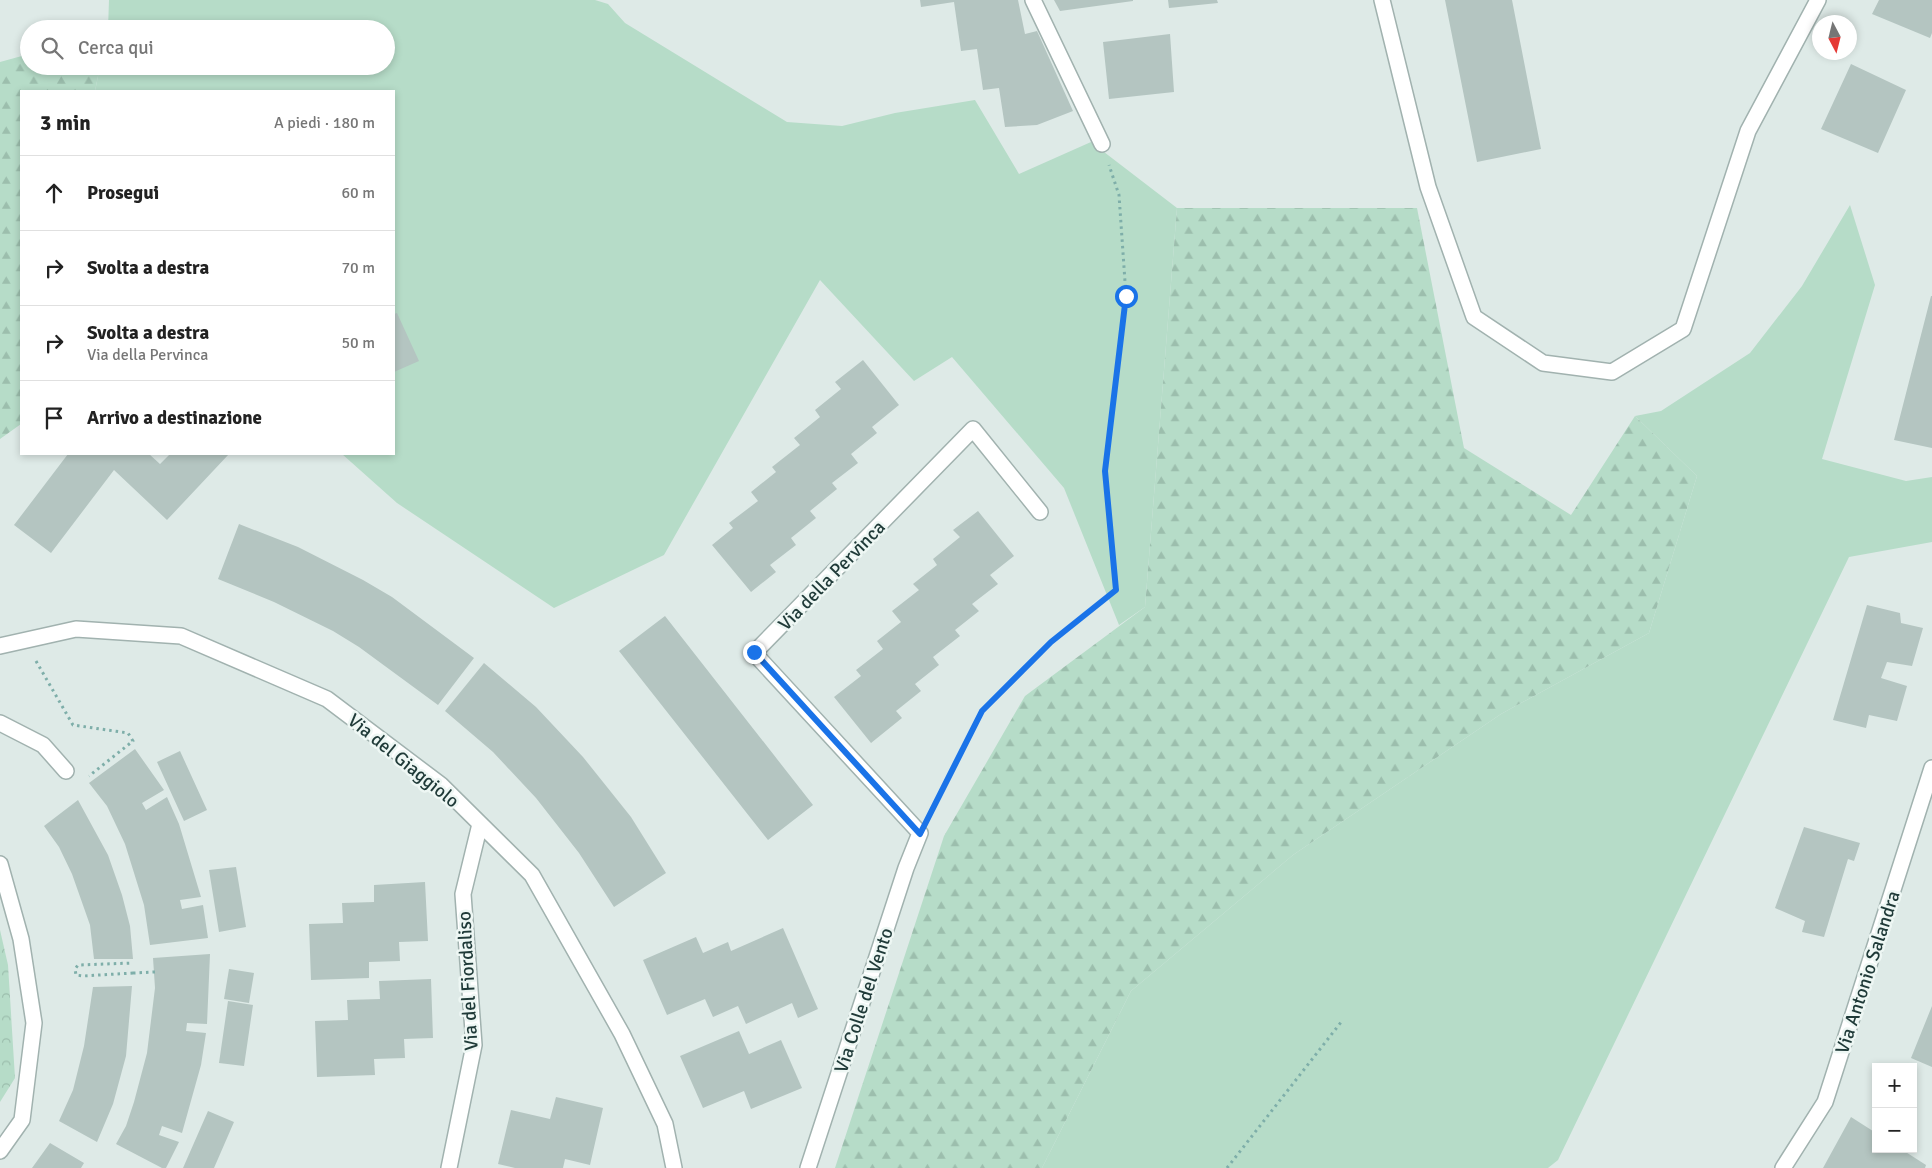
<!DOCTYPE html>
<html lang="it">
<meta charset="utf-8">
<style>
:root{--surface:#fff;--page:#f2f2f2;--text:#222;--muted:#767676;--line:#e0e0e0}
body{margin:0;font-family:Signika,sans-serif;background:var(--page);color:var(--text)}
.controls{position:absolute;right:15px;bottom:15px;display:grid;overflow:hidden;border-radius:0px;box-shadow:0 2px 8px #0003}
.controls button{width:45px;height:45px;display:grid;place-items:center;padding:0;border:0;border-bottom:1px solid var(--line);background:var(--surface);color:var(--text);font:25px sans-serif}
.compass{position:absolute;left:1812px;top:15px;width:45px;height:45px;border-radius:50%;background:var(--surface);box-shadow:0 2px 8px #0003;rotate:173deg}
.stop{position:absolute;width:15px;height:15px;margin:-11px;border:4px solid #1a73e8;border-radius:50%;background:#fff}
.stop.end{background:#1a73e8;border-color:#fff;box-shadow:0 1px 5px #0008}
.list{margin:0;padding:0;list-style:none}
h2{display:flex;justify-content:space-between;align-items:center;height:65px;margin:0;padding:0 20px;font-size:21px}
h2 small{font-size:16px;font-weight:400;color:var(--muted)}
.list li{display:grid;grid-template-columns:32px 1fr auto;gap:15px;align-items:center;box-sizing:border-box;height:75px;padding:0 20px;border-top:1px solid var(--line)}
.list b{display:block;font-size:19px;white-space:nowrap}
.list p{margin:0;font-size:16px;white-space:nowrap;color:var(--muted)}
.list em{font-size:16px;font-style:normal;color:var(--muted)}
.icon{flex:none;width:28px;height:28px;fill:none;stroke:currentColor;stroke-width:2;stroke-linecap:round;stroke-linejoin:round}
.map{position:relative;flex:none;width:1932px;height:1168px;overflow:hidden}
.search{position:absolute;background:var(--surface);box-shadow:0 2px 8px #0003;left:20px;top:20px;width:375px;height:55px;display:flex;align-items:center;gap:12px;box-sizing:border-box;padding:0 18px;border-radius:28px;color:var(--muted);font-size:19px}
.panel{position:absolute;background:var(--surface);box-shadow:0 2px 8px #0003;left:20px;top:90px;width:375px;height:365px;border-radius:0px}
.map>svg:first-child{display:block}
.grass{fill:#b6dcc8}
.forest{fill:url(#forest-firs)}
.park{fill:url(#park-crowns)}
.building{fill:#b4c5c1}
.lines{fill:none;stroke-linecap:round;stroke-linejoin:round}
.service-casing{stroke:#a1b2af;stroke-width:18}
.minor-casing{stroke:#a1b2af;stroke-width:18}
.path{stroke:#7eaea9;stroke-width:3;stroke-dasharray:2.5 4;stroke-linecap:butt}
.service{stroke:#fff;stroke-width:15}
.minor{stroke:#fff;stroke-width:15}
.path-bridge{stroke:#7eaea9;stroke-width:3;stroke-dasharray:2.5 4;stroke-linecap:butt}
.route{stroke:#1a73e8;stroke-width:6}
.labels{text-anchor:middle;stroke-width:5;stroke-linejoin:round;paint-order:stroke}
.street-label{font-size:19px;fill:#1f3a38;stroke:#eef7f4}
</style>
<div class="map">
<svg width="1932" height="1168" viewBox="0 0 1932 1168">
<defs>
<pattern id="forest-firs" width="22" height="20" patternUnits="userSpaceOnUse" patternTransform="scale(1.25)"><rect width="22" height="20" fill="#b6dcc8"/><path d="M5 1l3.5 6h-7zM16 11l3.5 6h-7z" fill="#9cbead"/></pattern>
<pattern id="park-crowns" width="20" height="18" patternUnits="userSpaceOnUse" patternTransform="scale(1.25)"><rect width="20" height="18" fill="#b6dcc8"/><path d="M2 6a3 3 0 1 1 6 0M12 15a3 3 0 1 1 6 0" fill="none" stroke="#9cbead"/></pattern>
</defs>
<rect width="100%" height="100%" fill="#deeae7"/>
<!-- grass -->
<path class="grass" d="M109,0H595L608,4L625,23L787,122L842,126L895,113L975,100L1019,174L1091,142L1177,208L1145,607L1119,625L1064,488L952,357L914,381L820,280L664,555L554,608L397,503L342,454H394V91H95L100,66H386V29H108Z
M1850,205L1875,285L1822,459L1906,481L1932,477V542L1849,557L1558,1160L1548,1168H1042L1131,991L1293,855L1501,714L1649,633L1697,476L1635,416L1661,411L1750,353L1802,286Z"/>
<!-- forest -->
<path class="forest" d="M29,54V66H100L95,91H21V424L0,439V62Z
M1177,208H1417L1464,448L1571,515L1635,416L1697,476L1649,633L1501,714L1293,855L1131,991L1042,1168H835L944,836L1025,696L1145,607Z"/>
<!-- park -->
<path class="park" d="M0,930L8,965L15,1078L0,1102Z"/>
<!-- building -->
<path class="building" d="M920,0H1018L1025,34L1037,31L1073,111L1037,125L1005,127L999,88L983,90L977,49L961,51L954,2L921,7Z
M1054,0H1133V1L1060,11Z
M1168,0H1217L1218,3L1169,8Z
M1445,0H1512L1541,149L1477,162Z
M1879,0H1932V33L1930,38L1872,14Z
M1170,34L1174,92L1109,99L1103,42Z
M1851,64L1906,90L1878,153L1821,129Z
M1931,296H1932V448L1894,440Z
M397,313L419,361L394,372V314Z
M863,360L899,405L872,427L877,433L851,454L858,463L832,483L837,489L810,511L816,518L791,538L796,545L770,565L776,572L751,592L712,545L733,528L729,523L758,501L751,492L776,472L772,467L800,445L794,438L820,417L815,410L841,389L835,382Z
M68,454H149L160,464L170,454H229L167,520L114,470L51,553L14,525Z
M978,511L1014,556L990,575L998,584L972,604L979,611L955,630L960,636L933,657L939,665L915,684L921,691L896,711L902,718L871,743L834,697L861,676L856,670L883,649L877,641L901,622L892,611L919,590L913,584L937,565L933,559L960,537L953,530Z
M239,524L298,547L363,580L392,597L474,658L438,705L359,647L333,631L274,602L218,579Z
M1867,605L1900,613L1901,623L1923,628L1912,666L1887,662L1881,678L1907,686L1897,721L1869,715L1866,728L1833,720Z
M665,616L813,805L768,840L619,651Z
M484,663L536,707L583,757L631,817L666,873L614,907L579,853L536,798L493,752L445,711Z
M135,749L164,790L142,803L146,810L167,797L179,824L201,897L180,900L182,909L203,905L208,938L150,945L144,905L125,844L107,806L89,783Z
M180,751L207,810L184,821L157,762Z
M78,800L108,855L122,895L130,926L133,959H94L90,925L72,874L59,847L44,826Z
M1804,827L1860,843L1854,861L1848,859L1824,937L1802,932L1805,921L1775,908Z
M236,867L246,927L219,932L209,870Z
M425,882L428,941L399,942L400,961L369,962V978L311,980L309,924L343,923L342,903L374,902V885Z
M783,928L818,1009L798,1018L792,1003L746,1024L738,1006L713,1017L705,999L667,1015L643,960L696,937L703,953L728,942L731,951Z
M210,954L207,1024L187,1023L186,1031L206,1033L201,1065L182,1133L162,1126L159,1135L179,1142L166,1168H162L116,1144L126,1126L134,1102L147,1053L155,988L153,958Z
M229,969L254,973L249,1003L224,999Z
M431,979L433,1038L404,1039L405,1058L374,1059L375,1075L317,1077L315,1021L348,1020L347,1000L380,999L379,981Z
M132,986L126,1056L113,1104L97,1142L59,1121L73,1090L84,1046L93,987Z
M228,1001L253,1005L244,1066L219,1063Z
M1932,1006V1067L1911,1058Z
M739,1031L749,1054L781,1040L802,1088L751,1109L744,1091L703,1108L680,1056Z
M556,1097L603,1108L590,1165L565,1159L563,1168H515L498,1164L511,1110L550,1119Z
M208,1111L234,1122L214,1168H183Z
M1851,1117L1876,1133V1149H1901L1926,1165L1925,1168H1823Z
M50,1143L84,1163L81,1168H32Z"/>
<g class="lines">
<defs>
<path id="service" d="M0,723L43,745L66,771"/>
<path id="minor" d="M1033,0L1102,144
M1382,0L1428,187L1474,317L1543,363L1612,372L1683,329L1748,131L1818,0
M0,646L76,629L181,636L327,699L441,785L532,875L622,1034L665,1124L674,1168
M0,864L21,939L34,1023L22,1120L0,1151
M449,1168L474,1045L463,894L480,824
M808,1168L906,868L920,833L754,653L973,429L1040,512
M1783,1168L1825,1102L1932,768"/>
</defs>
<!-- service casing -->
<use href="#service" class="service-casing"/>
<!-- minor casing -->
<use href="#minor" class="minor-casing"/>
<!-- path -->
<path class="path" d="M36,661L73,725L128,733L133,741L89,776
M932,811L982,711L1051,642L1117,590L1105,471L1126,296L1119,195L1109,165
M133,973L83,976L76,975L75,969L78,965L133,963
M1227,1168L1342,1021"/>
<!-- service -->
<use href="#service" class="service"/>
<!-- minor -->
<use href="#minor" class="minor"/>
<!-- path-bridge -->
<path class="path-bridge" d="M133,973L155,972"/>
</g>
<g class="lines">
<!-- route -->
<path class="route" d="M754,652L920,834L982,711L1051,642L1116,590L1105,471L1126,296"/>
</g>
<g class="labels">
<!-- street labels -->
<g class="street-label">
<text transform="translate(831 575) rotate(-46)" y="7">Via della Pervinca</text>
<text transform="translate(404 760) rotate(39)" y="7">Via del Giaggiolo</text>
<text transform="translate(1867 972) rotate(-72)" y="7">Via Antonio Salandra</text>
<text transform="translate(467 981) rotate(-93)" y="7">Via del Fiordaliso</text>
<text transform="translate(863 1000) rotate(-72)" y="7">Via Colle del Vento</text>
</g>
</g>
</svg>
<div class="controls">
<button>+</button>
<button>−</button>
</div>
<svg class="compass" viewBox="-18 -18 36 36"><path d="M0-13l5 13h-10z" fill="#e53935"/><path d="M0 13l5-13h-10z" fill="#767676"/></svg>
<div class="stop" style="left:1126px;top:296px"></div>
<div class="stop end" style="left:754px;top:652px"></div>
<div class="search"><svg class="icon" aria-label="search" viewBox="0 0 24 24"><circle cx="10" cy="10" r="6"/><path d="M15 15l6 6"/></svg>Cerca qui</div>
<section class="panel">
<h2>3 min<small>A piedi · 180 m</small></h2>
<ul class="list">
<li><svg class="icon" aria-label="ahead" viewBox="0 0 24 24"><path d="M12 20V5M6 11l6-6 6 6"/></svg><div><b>Prosegui</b></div><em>60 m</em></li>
<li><svg class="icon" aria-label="right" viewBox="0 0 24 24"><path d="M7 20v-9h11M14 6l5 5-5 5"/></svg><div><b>Svolta a destra</b></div><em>70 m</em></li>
<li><svg class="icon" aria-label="right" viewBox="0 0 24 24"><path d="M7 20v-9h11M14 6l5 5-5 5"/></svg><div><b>Svolta a destra</b><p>Via della Pervinca</p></div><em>50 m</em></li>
<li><svg class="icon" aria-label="arrive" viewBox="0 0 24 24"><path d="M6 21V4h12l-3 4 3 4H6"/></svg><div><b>Arrivo a destinazione</b></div></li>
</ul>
</section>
</div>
